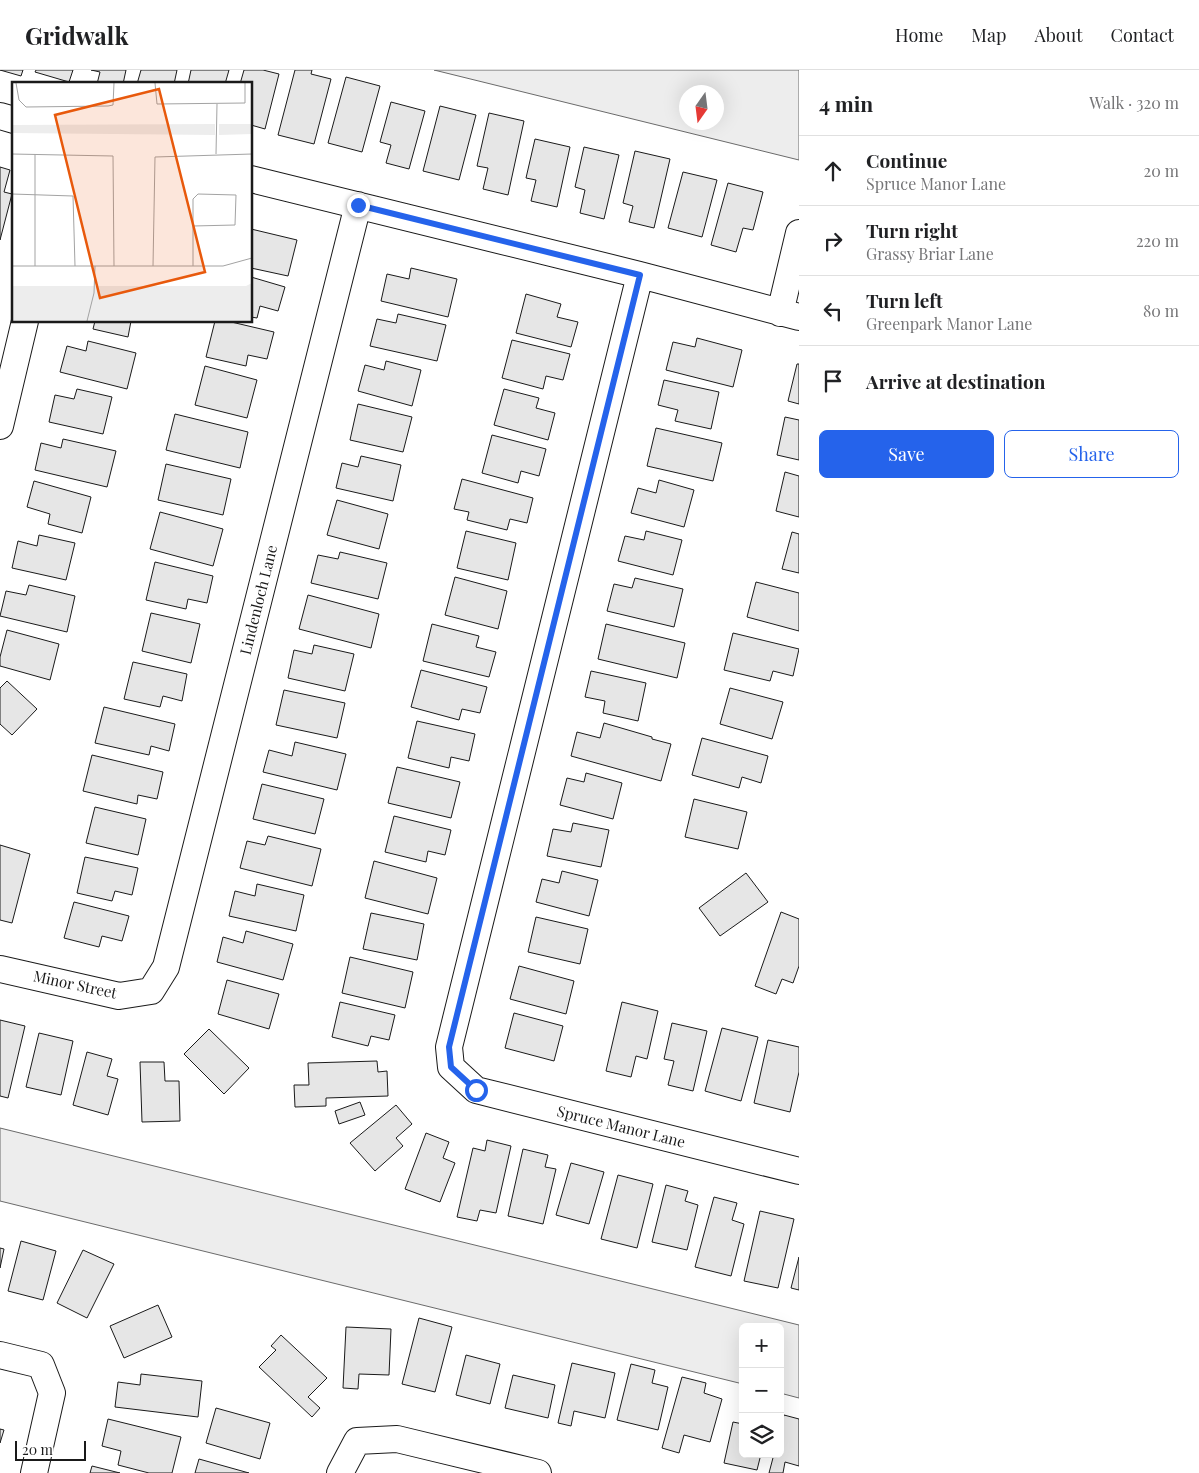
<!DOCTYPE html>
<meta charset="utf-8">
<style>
:root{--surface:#fff;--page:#f2f2f2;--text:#202124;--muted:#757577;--line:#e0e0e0;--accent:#2563eb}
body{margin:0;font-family:"Playfair Display",serif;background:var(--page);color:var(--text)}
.controls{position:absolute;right:15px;bottom:15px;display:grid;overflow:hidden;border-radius:8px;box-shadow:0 5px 20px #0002}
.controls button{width:45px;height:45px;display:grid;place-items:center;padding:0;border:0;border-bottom:1px solid var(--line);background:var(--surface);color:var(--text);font:25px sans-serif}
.compass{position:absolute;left:679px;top:15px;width:45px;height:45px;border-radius:50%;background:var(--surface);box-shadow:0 5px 20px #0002;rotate:194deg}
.scale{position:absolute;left:15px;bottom:12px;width:71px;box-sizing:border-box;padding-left:5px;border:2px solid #1a1a1a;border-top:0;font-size:14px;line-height:18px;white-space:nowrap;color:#1a1a1a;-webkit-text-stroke:4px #fff;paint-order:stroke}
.stop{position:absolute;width:15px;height:15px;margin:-11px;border:4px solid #2563eb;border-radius:50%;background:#fff}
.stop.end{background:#2563eb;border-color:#fff;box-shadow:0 1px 5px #0008}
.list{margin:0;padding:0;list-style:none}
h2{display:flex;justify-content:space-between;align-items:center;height:65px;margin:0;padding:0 20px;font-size:21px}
h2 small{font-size:16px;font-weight:400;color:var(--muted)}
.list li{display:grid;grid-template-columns:32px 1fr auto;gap:15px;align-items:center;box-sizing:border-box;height:70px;padding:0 20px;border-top:1px solid var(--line)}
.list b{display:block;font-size:19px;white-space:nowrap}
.list p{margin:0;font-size:16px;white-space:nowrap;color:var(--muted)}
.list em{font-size:16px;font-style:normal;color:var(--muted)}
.actions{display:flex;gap:10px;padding:15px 20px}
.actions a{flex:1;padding:11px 0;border:1px solid var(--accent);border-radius:8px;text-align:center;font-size:18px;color:var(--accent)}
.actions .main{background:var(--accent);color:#fff}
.icon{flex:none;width:28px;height:28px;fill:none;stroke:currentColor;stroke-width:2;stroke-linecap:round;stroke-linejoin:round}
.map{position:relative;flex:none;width:799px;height:1403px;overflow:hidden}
header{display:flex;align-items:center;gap:30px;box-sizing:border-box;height:70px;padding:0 25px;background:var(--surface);border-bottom:1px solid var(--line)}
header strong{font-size:24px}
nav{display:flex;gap:28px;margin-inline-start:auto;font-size:18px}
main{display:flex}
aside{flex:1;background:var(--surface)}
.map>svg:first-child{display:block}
.built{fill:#ededed;stroke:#6a6a6a;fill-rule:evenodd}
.building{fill:#e6e6e6;stroke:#1a1a1a}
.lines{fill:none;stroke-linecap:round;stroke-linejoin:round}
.minor-casing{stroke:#1a1a1a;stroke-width:28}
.minor{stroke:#fff;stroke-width:26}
.route{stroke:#2563eb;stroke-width:6}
.labels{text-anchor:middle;stroke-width:4;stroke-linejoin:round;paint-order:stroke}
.street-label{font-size:15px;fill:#1a1a1a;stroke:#fff}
.inset-road{fill:none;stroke:#a3a3a3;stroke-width:1}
.view{fill:#e8590c;fill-opacity:0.15;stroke:#e8590c;stroke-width:2.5}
.inset-edge{fill:none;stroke:#1a1a1a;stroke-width:2.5}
</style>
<header>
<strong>Gridwalk</strong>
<nav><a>Home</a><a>Map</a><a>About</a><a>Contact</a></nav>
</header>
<main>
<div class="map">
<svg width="799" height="1403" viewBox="0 0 799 1403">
<rect width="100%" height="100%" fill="#fff"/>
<!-- built -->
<path class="built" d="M434,0H799V90ZM686,22H716V52H686Z
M0,1058L799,1255V1328L780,1323V1257H743V1314L0,1131Z"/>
<!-- building -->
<path class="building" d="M0,0H23L21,6Z
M36,0H73L69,12L35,2Z
M91,0H126L123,14H97L100,2Z
M141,0H177L174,14H137Z
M191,0H229L225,14H188Z
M244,0H263L279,4L265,59L251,55V14H240Z
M295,0H312L311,4L331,9L314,74L278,65Z
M346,7L380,16L362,82L328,73Z
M391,32L425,41L409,99L386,93L391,75L380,72Z
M440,36L476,45L459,110L423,101Z
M489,43L524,51L508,125L483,119L488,98L477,96Z
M535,69L570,77L557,137L531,131L536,110L526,108Z
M584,77L619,85L604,149L580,143L585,120L575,117Z
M635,81L670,89L654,158L629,152L633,136L623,133Z
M0,97L10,100L4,122L12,124L0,170Z
M683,102L717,110L702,167L668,158Z
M728,113L763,122L753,160L743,158L736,182L711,175Z
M251,159L297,170L288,206L251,198Z
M411,198L457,209L448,247L381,231L387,204L409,209Z
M251,207L285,217L278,241L260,236L257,248L251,247Z
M526,224L561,234L557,247L578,252L571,277L516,263Z
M398,244L446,255L437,291L370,276L377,249L396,253Z
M95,251H131L128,267L93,259Z
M215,251H227L274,262L267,289L248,285L246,296L206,287Z
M697,268L742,280L733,317L666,300L673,272L695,277Z
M512,270L570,284L563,310L546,306L543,319L502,308Z
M88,271L136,283L127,319L60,302L67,276L86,281Z
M386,291L421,300L412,336L358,321L365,295L384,300Z
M797,294H799V334L788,331Z
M205,296L257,310L247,348L195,335Z
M664,310L719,322L711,359L675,351L678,340L658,335Z
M77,319L112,327L103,364L49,352L55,325L74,329Z
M504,319L539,328L536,338L555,343L548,370L494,355Z
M358,334L412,347L403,382L350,370Z
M175,344L248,362L240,398L166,380Z
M785,347L799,350V390L777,385Z
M656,358L722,373L713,411L647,396Z
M492,365L546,379L539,406L521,401L518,413L482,403Z
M63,369L116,381L107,417L35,400L41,373L61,378Z
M361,386L401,395L393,431L336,418L342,393L358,397Z
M166,394L231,409L223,445L158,430Z
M785,402L799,406V447L776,441Z
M462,409L533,428L527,453L510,449L507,460L467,450L469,442L454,439Z
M659,410L694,420L684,457L631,443L638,418L656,423Z
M34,411L91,427L82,463L48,454L50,444L27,437Z
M337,430L388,444L379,479L327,465Z
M160,442L223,459L213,496L150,479Z
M466,461L516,473L508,510L457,498Z
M646,461L682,470L673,505L618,491L625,466L644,470Z
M792,462L799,464V503L782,499Z
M39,465L75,473L66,510L12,498L18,471L37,476Z
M340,482L387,493L378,529L311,513L318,485L338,489Z
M155,492L213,506L207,533L188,529L186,539L146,530Z
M455,507L507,521L498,559L445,545Z
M635,508L683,519L674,557L607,541L614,514L632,518Z
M756,512L799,523V561L747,547Z
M29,515L75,526L67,562L0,546L6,521L26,525Z
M308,525L379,544L371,578L299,559Z
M151,543L200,554L191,593L142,581Z
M432,554L479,566L476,577L496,582L489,607L423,591Z
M606,554L685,573L677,608L598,589Z
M7,560L59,574L50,610L0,596V587Z
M733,563L799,579L793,606L773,601L770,611L724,600Z
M314,575L354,584L345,621L288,608L294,580L312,584Z
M133,592L187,604L182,631L163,626L160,637L124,629Z
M421,600L487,617L480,643L462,639L459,650L411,637Z
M591,601L646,613L638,651L603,643L605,631L585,627Z
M7,611L37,639L12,665L0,654V618Z
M730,618L783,632L772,669L720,654Z
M284,620L345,633L337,668L276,655Z
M104,637L175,654L169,681L151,676L149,685L95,673Z
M417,651L475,664L469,691L451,687L449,698L408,688Z
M604,653L652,667V669L671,674L661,711L571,686L577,662L600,668Z
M702,668L768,686L761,713L742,707L739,718L692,705Z
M295,672L346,684L337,720L263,702L269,680L292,686Z
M92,685L163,702L157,729L138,725L137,734L83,721Z
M397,697L460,712L451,748L388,733Z
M586,703L622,713L613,749L560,735L567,708L584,712Z
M262,714L324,729L315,764L253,749Z
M694,729L747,742L738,779L685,767Z
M95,737L146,749L138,785L86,773Z
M394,746L451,760L445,785L428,781L426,792L385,782Z
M573,753L609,760L601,797L547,786L553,759L571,762Z
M268,766L321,779L312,816L240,798L247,771L265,775Z
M0,775L30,784L12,853L0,850Z
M85,787L138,798L132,825L115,821L112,831L77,823Z
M374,791L437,808L428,844L365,828Z
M562,801L598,810L589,846L536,832L542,809L559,813Z
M746,803L768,832L720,866L699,838Z
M257,814L304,825L296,861L229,846L235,821L255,826Z
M74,832L129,846L122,871L102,866L99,877L64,868Z
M781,842L799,849V896L793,913L782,909L776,924L755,916Z
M371,843L424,854L417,890L363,879Z
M536,847L588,859L580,894L528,882Z
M246,861L293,874L283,910L217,892L223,867L243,873Z
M350,887L413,902L405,938L342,923Z
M519,896L574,911L566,944L510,929Z
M227,910L279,924L269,959L218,944Z
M340,932L395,945L389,970L371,966L368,976L332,967Z
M622,932L658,941L647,989L636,986L631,1007L606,1001Z
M514,943L563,956L554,991L505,978Z
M0,950L25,956L8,1028L0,1026Z
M672,953L707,961L693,1021L668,1015L674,991L664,989Z
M722,958L758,967L741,1031L705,1021Z
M209,959L249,998L224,1024L184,984Z
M39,963L73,971L61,1025L26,1017Z
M768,970L799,977V1002L790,1042L754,1033Z
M87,982L112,989L107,1006L118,1009L108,1045L73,1035Z
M377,991L378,1002L387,1001L388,1026L326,1028V1036L295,1037L294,1015H309L308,993Z
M140,992H164L165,1011H179L180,1051L142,1052Z
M360,1032L365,1045L339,1054L335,1041Z
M396,1035L412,1054L396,1068L403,1076L375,1101L350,1073Z
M426,1063L449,1072L443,1088L455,1093L440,1132L405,1119Z
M487,1070L511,1076L496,1143L480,1140L477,1151L457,1147L473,1078L485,1081Z
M523,1079L548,1085L545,1097L556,1099L543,1154L508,1146Z
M571,1093L604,1102L589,1154L556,1145Z
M618,1105L653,1114L637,1178L601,1169Z
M666,1115L688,1121L685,1131L698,1135L687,1180L652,1172Z
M714,1127L737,1133L732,1150L744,1154L731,1206L695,1197Z
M760,1141L794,1149L778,1218L744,1211Z
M21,1171L56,1181L43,1230L8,1221Z
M0,1178L4,1179L0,1198Z
M83,1180L114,1194L87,1248L57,1233Z
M799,1187V1220L791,1218Z
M158,1235L172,1267L124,1288L110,1256Z
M419,1248L452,1257L435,1322L402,1314Z
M346,1257L391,1259L389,1305L359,1304L358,1319L343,1318Z
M281,1265L327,1308L308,1327L320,1338L312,1347L259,1297L276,1280L271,1276Z
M466,1285L500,1294L490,1334L456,1325Z
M572,1293L615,1303L605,1348L574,1341L571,1356L558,1353Z
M631,1294L655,1300L652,1313L668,1317L658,1360L617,1350Z
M141,1304L202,1311L198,1347L115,1337L118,1312L140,1315Z
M513,1305L555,1315L548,1348L505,1338Z
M682,1307L706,1313L704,1323L722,1329L710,1372L684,1365L679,1383L662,1378Z
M216,1338L270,1353L260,1389L206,1373Z
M784,1345L799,1349V1396L785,1392L783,1403H769L774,1384H780V1359Z
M108,1349L181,1367L172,1403H149L118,1395L121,1381L102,1376Z
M733,1352L743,1354V1384H761L757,1400L724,1393Z
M0,1359L4,1360L0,1373Z
M199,1389L249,1403H195Z
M92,1396L120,1403H90Z"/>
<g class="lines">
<defs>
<path id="minor" d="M0,46L14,50
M251,109L640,205L799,247
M640,205L449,977L451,997L476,1020L799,1101
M780,243L799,163
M0,356L25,251
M0,899L119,926L151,921L166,897L358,135
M0,1285L41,1295L52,1323L34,1403
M340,1403L357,1371L397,1369L538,1403"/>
</defs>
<!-- minor casing -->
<use href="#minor" class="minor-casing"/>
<!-- minor -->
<use href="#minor" class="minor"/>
</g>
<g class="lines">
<!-- route -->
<path class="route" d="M358,135L640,205L449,977L451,997L476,1020"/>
</g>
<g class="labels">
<!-- street labels -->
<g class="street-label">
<text transform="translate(259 530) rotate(-76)" y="5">Lindenloch Lane</text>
<text transform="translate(75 915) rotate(12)" y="5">Minor Street</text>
<text transform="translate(621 1057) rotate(14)" y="5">Spruce Manor Lane</text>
</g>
</g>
<!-- overview -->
<g transform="translate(12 12)">
<rect width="240" height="240" fill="#fff"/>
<path d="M203,42V53L0,51V43ZM207,42H240V52L207,53ZM240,201V239H0V204H234Z" fill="#ededed"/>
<path class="inset-road" d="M4,1L7,18L14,25L96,24L101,23L102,1M143,1L145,22L233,21V1M0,72L101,74L102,184M23,72V184M204,72L205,22M0,112L61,114L63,184M181,144L223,143L224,113L186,112L181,117V184M0,184H211L240,176M141,184L143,75L240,72M75,239L82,211L83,184"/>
<path class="view" d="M147,7L193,190L88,216L43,33Z"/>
<rect width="240" height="240" class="inset-edge"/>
</g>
</svg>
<div class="controls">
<button>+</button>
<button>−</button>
<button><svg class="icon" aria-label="layers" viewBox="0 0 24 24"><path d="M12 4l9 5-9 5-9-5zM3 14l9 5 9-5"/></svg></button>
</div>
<svg class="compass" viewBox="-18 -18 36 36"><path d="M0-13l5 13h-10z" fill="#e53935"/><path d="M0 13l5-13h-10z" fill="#757577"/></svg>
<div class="scale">20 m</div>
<div class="stop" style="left:476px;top:1020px"></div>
<div class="stop end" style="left:358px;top:135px"></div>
</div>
<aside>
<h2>4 min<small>Walk · 320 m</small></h2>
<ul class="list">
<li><svg class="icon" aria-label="ahead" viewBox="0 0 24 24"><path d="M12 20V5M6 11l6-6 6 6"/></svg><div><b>Continue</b><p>Spruce Manor Lane</p></div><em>20 m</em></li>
<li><svg class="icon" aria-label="right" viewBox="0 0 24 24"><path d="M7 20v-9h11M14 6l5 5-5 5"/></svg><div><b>Turn right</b><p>Grassy Briar Lane</p></div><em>220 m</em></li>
<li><svg class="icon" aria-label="left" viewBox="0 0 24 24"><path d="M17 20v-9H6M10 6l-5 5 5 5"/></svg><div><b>Turn left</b><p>Greenpark Manor Lane</p></div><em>80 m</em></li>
<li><svg class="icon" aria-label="arrive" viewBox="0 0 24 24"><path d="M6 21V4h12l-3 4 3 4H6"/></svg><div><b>Arrive at destination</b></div></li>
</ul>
<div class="actions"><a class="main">Save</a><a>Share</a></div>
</aside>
</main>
